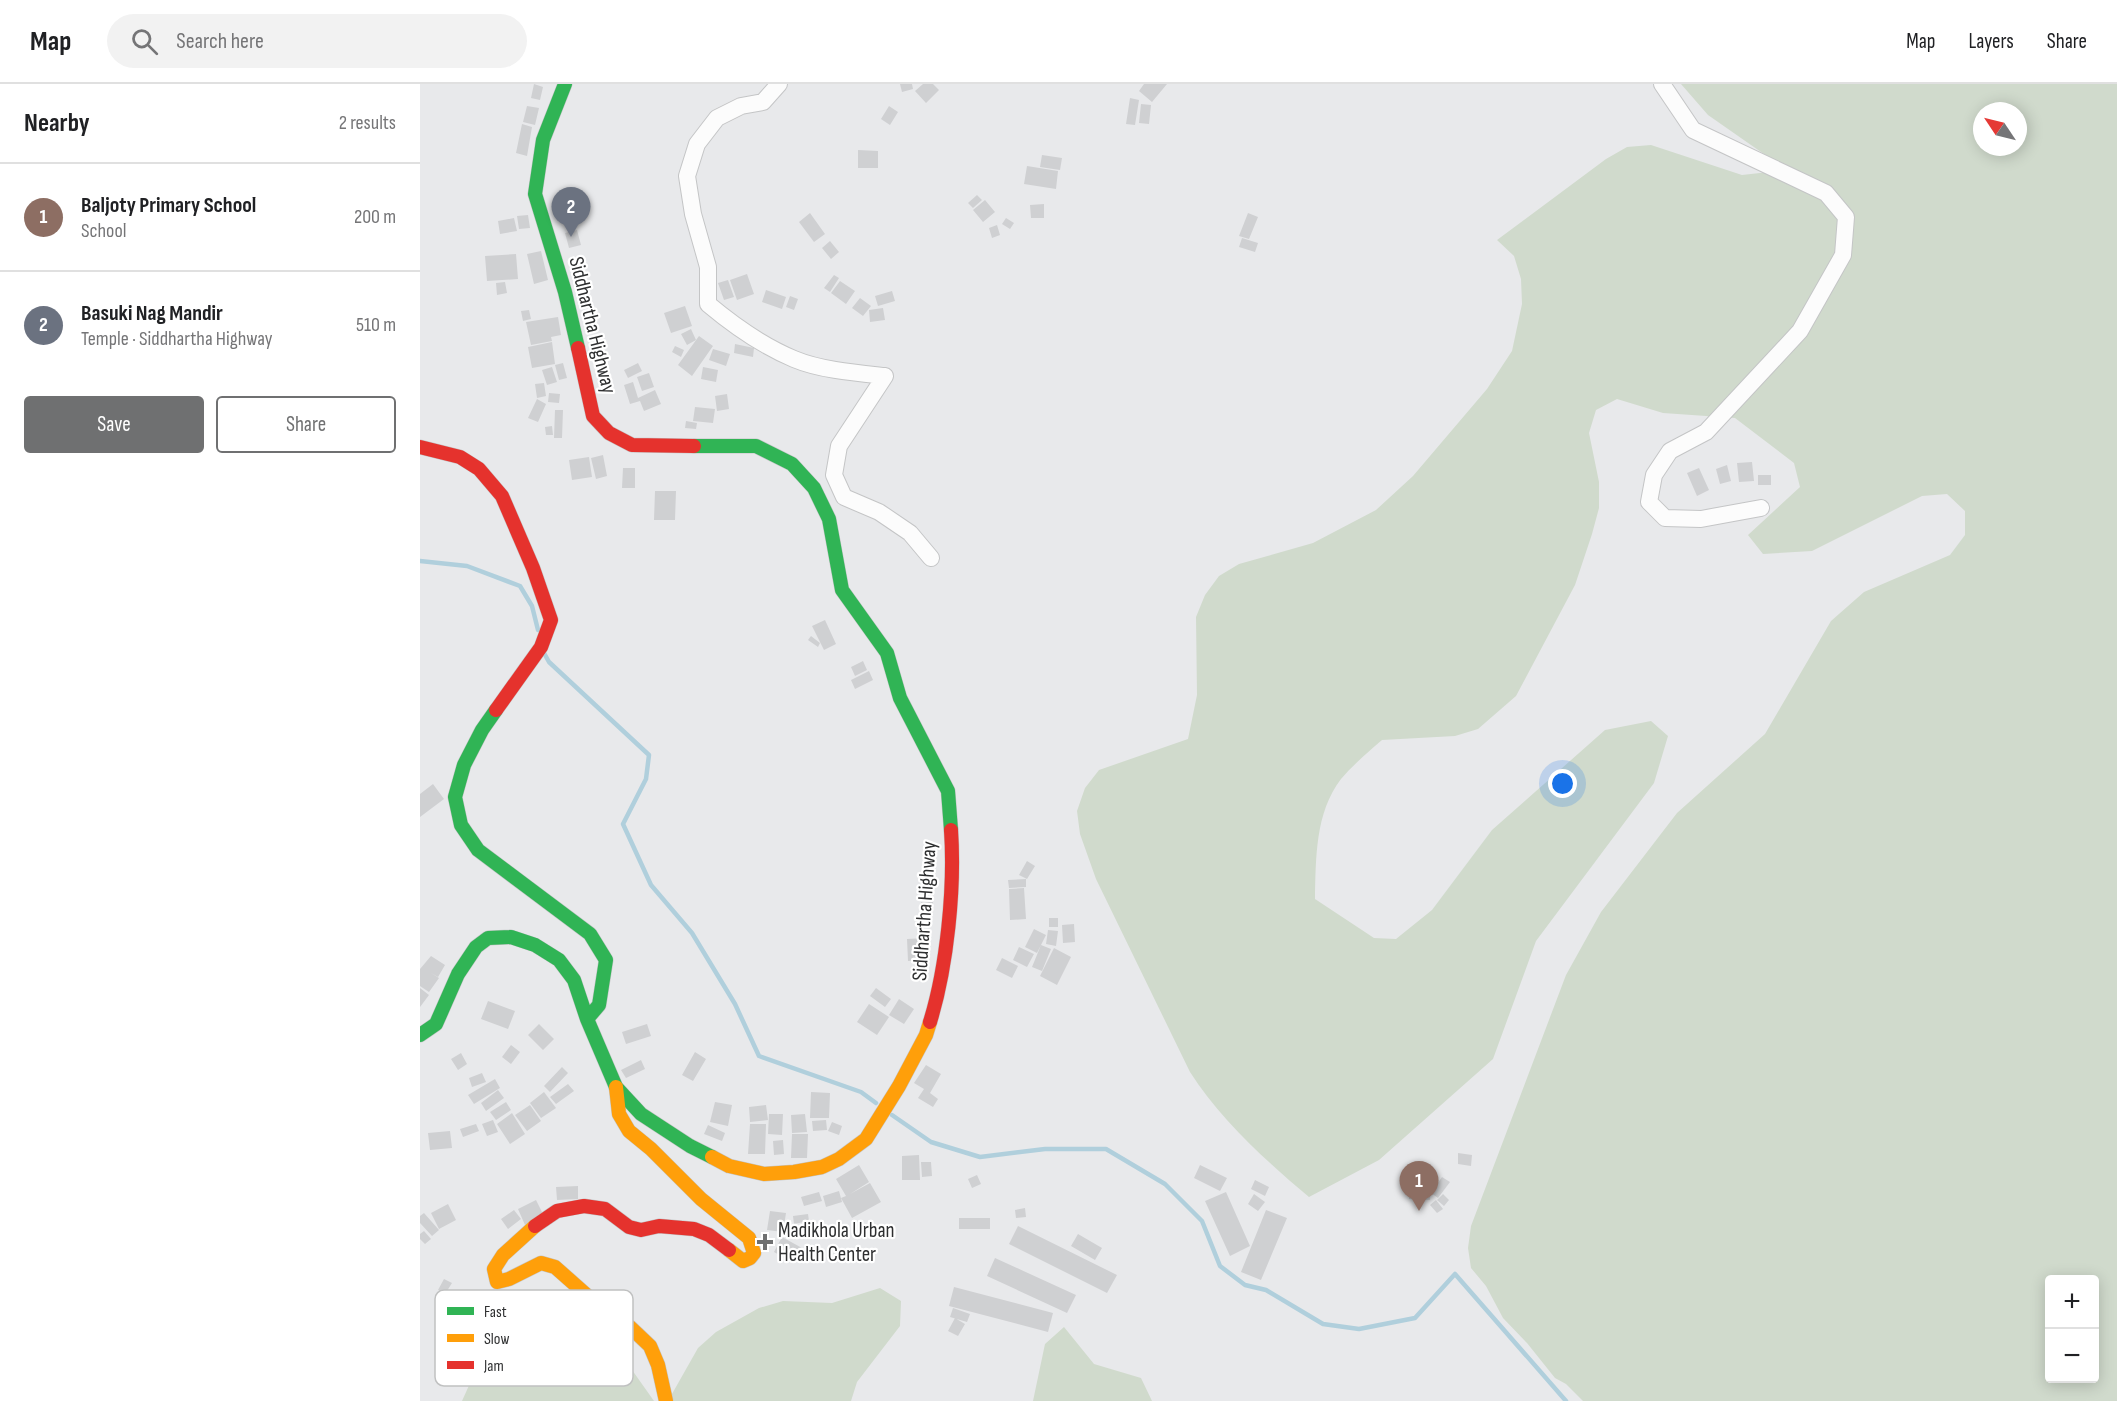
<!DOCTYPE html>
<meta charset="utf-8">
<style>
:root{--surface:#fff;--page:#f2f2f2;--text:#202124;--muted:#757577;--line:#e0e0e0;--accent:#6f7071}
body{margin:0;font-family:"Sofia Sans Condensed",sans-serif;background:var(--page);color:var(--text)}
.controls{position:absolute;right:18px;bottom:18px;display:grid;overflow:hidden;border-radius:6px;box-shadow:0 3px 15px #0003}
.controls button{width:54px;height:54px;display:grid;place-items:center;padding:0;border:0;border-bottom:2px solid var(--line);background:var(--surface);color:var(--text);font:30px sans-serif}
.compass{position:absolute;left:1553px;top:18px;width:54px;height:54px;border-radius:50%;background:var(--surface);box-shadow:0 3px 15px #0003;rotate:305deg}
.you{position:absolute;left:1143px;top:700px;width:21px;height:21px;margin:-15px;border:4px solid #fff;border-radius:50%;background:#1a73e8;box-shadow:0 0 0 9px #1a73e833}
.badge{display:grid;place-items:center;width:39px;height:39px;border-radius:50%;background:var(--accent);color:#fff;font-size:20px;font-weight:700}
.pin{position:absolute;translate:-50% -50px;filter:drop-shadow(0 2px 3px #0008)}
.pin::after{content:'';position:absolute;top:32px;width:21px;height:18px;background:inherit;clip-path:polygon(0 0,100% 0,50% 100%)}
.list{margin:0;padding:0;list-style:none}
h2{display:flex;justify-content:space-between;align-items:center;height:78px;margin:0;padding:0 24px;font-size:26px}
h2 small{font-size:20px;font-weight:400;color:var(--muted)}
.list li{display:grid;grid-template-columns:39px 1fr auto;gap:18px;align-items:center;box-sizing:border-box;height:108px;padding:0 24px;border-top:2px solid var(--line)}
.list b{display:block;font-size:22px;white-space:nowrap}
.list p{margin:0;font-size:20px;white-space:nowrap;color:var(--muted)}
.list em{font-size:20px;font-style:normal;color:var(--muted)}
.actions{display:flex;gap:12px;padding:18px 24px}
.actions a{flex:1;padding:14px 0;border:2px solid var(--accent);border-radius:6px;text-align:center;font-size:21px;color:var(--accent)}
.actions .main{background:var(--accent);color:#fff}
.icon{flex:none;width:33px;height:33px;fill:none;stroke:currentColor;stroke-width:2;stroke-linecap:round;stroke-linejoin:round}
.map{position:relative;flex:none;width:1697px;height:1317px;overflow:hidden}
header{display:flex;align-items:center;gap:36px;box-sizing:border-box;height:84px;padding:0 30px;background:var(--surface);border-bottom:2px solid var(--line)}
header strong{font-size:28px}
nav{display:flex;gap:33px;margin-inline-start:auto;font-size:21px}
.search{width:420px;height:54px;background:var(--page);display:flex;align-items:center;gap:15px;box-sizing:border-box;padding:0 21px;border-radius:33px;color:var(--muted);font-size:22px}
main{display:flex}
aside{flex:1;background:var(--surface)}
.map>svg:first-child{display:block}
.green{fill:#d0dacc;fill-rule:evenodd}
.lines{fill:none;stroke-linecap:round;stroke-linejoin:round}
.stream{stroke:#b0cfdc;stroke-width:4.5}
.building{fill:#cfd0d2}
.street-casing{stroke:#c4c5c6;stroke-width:18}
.fast-casing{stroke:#c4c5c6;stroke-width:15}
.slow-casing{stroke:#c4c5c6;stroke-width:15}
.jam-casing{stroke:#c4c5c6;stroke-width:15}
.street{stroke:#fcfcfc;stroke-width:16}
.fast{stroke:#30b455;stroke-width:14}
.slow{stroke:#ff9f0a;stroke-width:14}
.jam{stroke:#e5322d;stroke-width:14}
.poi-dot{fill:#6f7071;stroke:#fff;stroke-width:2}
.labels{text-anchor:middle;stroke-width:4.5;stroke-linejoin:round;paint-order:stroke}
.street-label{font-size:21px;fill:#2e2f30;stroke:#fff}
.poi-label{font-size:21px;fill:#2e2f30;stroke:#fff;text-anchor:start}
.key{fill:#fff;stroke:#c0c1c1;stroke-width:1.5}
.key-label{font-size:16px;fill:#2e2f30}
</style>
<header>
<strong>Map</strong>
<div class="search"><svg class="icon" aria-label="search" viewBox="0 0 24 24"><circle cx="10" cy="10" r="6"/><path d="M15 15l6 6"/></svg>Search here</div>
<nav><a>Map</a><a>Layers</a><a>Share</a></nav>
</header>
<main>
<aside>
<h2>Nearby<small>2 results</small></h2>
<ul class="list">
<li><span class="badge" style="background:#8d6e63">1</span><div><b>Baljoty Primary School</b><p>School</p></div><em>200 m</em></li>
<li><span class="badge" style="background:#6b7280">2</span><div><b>Basuki Nag Mandir</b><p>Temple · Siddhartha Highway</p></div><em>510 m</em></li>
</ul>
<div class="actions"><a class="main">Save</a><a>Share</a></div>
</aside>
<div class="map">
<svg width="1697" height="1317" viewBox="0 0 1697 1317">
<rect width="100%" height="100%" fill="#e8e9eb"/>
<!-- green -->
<path class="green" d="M1261,0H1697V1317H1163L1146,1300L1135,1294L1107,1259L1083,1234L1066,1202L1051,1184L1048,1164L1051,1142L1146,891L1181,828L1257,729L1345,650L1411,537L1444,508L1530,471L1545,451V427L1527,410L1502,412L1392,467L1343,470L1328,451L1380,403L1374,379L1315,334L1243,329L1197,315L1176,326L1169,349L1179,398V424L1172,450L1155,501L1096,612L1058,645L1035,652L962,656C948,668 933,681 921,695C895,729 896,774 895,815L954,854L976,855L1012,826L1072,746L1185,646L1231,637L1248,652L1234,699L1116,857L1073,975L959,1076L889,1113C846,1077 800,1035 770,988L676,795L660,750L657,727L665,704L679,686L768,655L777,611L776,533L785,511L799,492L819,480L893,459L956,426L993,392L1067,305L1092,267L1102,220L1101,195L1094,172L1077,156L1186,75L1207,63L1231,61L1322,91L1367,86L1288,31ZM1562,27H1598V63H1562ZM1630,1196H1674V1294H1630Z
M460,1204L481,1217L480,1242L437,1298L431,1317H248L278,1264L296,1248L339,1224L363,1217L412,1219Z
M149,1217L171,1228L234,1317H42L51,1297Z
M644,1243L674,1280L721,1294L732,1317H613L625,1260Z"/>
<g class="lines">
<!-- stream -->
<path class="stream" d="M0,477L47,482L100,502L112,522L118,546
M124,569L129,578L229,671L226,695L203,740L231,801L272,849L315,920L339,972L441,1008L456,1019
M472,1031L511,1058L560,1073L625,1065H686L745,1100L782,1137L800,1182L825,1201L846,1206L903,1240L939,1245L995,1234L1035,1190L1146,1317"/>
</g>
<!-- building -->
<path class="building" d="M114,0L123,3L120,16L111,14Z
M480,0H492L493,5L482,8Z
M503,0H513L519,6L506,19L495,7Z
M724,0H747L732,18L719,7Z
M710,14L719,16L715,41L706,40Z
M721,20L731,21L729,40L719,39Z
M107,22L119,24L115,41L103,38Z
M469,22L478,28L470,41L461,35Z
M102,40L112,43L107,72L96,69Z
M438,66L458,67V84H438Z
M622,71L642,74L640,86L620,83Z
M607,82L638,87L636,105L604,100Z
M557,111L562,116L553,124L548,119Z
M565,116L575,128L563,138L553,126Z
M624,120V134H611L610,121Z
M390,129L405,150L394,158L379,138Z
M828,129L838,133L829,155L819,152Z
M108,131L110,144L99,145L97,132Z
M94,134L97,147L80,150L78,137Z
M586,134L594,139L590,145L582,140Z
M577,141L580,151L572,154L569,144Z
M157,146L161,161L149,164L145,149Z
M822,154L838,159L835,168L819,163Z
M410,157L419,168L411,175L402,164Z
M121,167L128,196L114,200L107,170Z
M96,170L98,195L67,197L65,172Z
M327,190L334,210L317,216L310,196Z
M414,191L419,194L410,208L404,204Z
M308,196L314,213L304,216L298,199Z
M420,197L435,207L426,220L411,209Z
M85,198L87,209L77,211L76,199Z
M346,206L366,213L362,225L342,218Z
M472,207L475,217L458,222L455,212Z
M370,212L378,215L374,226L366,223Z
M440,214L451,222L443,232L432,224Z
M265,222L272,242L251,249L244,229Z
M463,224L465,236L450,238L449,226Z
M109,226L111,235L103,237L101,227Z
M138,233L141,251L131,253L132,257L111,261L106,238Z
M271,245L276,256L267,261L261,250Z
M279,252L293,262L272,292L258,281Z
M132,258L135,280L112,284L108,263Z
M315,260L334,264L333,273L314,269Z
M255,262L264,266L261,273L252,268Z
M293,265L310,270L306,282L289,276Z
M143,279L147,294L139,296L135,281Z
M218,279L222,287L208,294L204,286Z
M132,283L137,298L127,301L122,286Z
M283,283L298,286L296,298L281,295Z
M229,289L234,303L222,307L217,293Z
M213,298L218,314L235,306L241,320L224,327L220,317L210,320L204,301Z
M124,299L126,312L117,314L115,300Z
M129,309L140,310L139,319L128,318Z
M307,310L309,325L297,327L295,312Z
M117,315L126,320L118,338L108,334Z
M275,323L295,325L293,339L273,337Z
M135,326H143L142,354H134Z
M266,337L277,339L276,345L265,344Z
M132,342L133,351H126L125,343Z
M183,371L187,392L176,395L171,374Z
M169,373L172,393L152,396L149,376Z
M1332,378L1334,397L1319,398L1317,379Z
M1307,381L1311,397L1300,400L1296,385Z
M203,384H215V404H202Z
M1279,384L1289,406L1277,412L1267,389Z
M1338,391H1351V401H1338Z
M235,407H256L255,436H234Z
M405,536L416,560L404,566L392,542Z
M391,552L400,559L398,563L388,556Z
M443,577L447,586L435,592L431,583Z
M449,587L453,596L435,605L431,596Z
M13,700L24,715L0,733V710Z
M607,777L615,782L607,795L599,791Z
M606,795V803L589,804L588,796Z
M604,804L606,835L590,836L589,805Z
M501,818H513V829H501Z
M629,834H638V843H629Z
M654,840L655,858L643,859L642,841Z
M614,845L626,851L617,869L605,863Z
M628,846L638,847L636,862L626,860Z
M507,854L508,876L488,877L487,855Z
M621,861L631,865L622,887L612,883Z
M599,863L614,870L607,883L593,876Z
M634,864L651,873L637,901L620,892Z
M11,872L25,881L18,893L11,889L19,894L9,908L0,902V885Z
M582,874L598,882L592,894L576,886Z
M0,904L9,911L0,923Z
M456,904L471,915L465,923L450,912Z
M479,915L494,925L484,940L469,931Z
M68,917L95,927L88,945L61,935Z
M449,920L469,933L457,951L437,938Z
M119,940L134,955L123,966L108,951Z
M227,940L231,952L206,960L202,948Z
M91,961L100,968L91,980L82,973Z
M275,968L286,975L273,997L262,991Z
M41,969L47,980L38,986L31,975Z
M221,976L225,985L206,994L201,986Z
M506,981L521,990L510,1009L518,1015L513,1023L498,1014L504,1005L494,999Z
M142,983L148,989L130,1008L124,1002Z
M62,989L66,998L52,1003L49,994Z
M75,995L80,1004L54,1020L48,1011Z
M148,1000L154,1007L136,1020L130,1013Z
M78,1006L84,1014L66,1027L61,1019Z
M124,1008L136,1024L121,1034L110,1019Z
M391,1008L410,1009L409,1034H390Z
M86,1018L91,1026L76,1036L70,1028Z
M295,1018L312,1021L308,1042L290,1038Z
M110,1021L121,1037L107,1047L95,1031Z
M346,1021L348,1036L330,1038L329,1023Z
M92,1029L105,1050L90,1060L77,1040Z
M349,1030H363L362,1051L348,1050Z
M385,1030L387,1048L372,1049L371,1031Z
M73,1036L78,1048L67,1052L62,1040Z
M406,1036L407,1046L393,1047L392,1037Z
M412,1038L422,1042L419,1051L408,1047Z
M56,1040L59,1047L43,1053L40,1045Z
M330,1040H346L345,1070H328Z
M288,1041L305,1049L302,1057L284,1050Z
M30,1047L32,1064L10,1066L8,1049Z
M372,1050H388L387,1074H371Z
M363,1056L364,1070L354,1071L353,1057Z
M1038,1069L1052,1071L1051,1082L1038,1080Z
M499,1071L500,1096H482V1072Z
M501,1078H511L512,1092L502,1093Z
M439,1081L449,1098L430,1110L450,1099L461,1118L432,1134L421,1114L426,1112L416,1095Z
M780,1081L807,1094L800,1107L774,1094Z
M557,1091L561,1100L552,1104L548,1095Z
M1022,1093L1030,1098L1018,1114L1011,1109Z
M835,1096L849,1103L845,1112L831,1105Z
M989,1099L1011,1100L1010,1116L989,1115Z
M158,1102V1115L137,1116L136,1103Z
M419,1107L422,1118L406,1123L403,1112Z
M399,1108L402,1117L384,1122L381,1113Z
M806,1108L830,1162L810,1172L785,1117Z
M834,1110L845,1118L838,1127L828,1120Z
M1023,1110L1029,1116L1024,1122L1017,1116Z
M116,1116L124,1132L105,1141L98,1125Z
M1016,1116L1023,1125L1017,1129L1010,1121Z
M28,1120L36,1136L19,1145L11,1129Z
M605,1124L606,1133L596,1134L595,1126Z
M94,1126L101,1135L88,1145L81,1135Z
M846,1126L867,1134L841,1196L821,1188Z
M350,1127L366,1129L363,1148L347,1146Z
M4,1129L19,1146L12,1152L0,1139V1132Z
M388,1130L389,1137L374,1140L373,1132Z
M539,1134H570V1145H539Z
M389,1140L390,1149L374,1151L373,1143Z
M598,1142L697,1191L687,1209L589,1160Z
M4,1147L11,1155L5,1160L0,1155V1150Z
M658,1150L682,1164L675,1176L651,1162Z
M362,1153L382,1164L374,1179L354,1168Z
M575,1174L656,1211L647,1229L567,1192Z
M24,1195L32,1199L25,1210L18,1206Z
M534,1203L633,1229L628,1248L529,1222Z
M533,1224L550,1230L547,1238L530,1233Z
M535,1234L545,1240L538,1252L528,1247Z"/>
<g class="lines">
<defs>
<path id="street" d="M359,0L343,18L321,22L297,34L277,60L267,92L273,130L288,183V220C313,241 343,262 374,275C400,286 436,289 465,292L419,362L414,391L424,413L459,428L490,449L511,474
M1242,0L1273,46L1406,109L1426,133L1423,171L1380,247L1286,348L1250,367L1234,391L1229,418L1245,434L1281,435L1341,424"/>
<path id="fast" d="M145,0L123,56L115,110L145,208L158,264
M274,362H336L372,380L394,404L409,435L422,506L467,569L480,614L528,707L531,746
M76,626L62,646L44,681L35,713L41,741L58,766L170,850L186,876L179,921L167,935
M0,951L16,940L38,890L56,863L68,854L91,853L115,861L139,876L154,896L167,935L196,1003L221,1030L270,1062L292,1073"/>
<path id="slow" d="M196,1003L199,1030L209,1047L231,1065L281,1115L329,1154L334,1169L330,1174L323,1177L309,1166
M292,1073L309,1082L344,1090L374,1088L402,1083L419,1075L446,1055L479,1002L506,951L510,938
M115,1142L83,1171L74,1185L77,1198L89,1195L121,1179L135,1183L188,1230L210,1243L230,1262L238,1281L246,1317"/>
<path id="jam" d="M158,264L173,332L189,349L212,361L274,362
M0,363L40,373L59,385L82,412L113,484L131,536L121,563L76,626
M510,938C527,883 535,804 531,746
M115,1142L137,1127L164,1122L185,1125L209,1143L221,1146L239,1142L274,1145L289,1151L309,1166"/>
</defs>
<!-- street casing -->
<use href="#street" class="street-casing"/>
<!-- fast casing -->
<use href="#fast" class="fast-casing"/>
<!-- slow casing -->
<use href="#slow" class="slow-casing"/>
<!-- jam casing -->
<use href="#jam" class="jam-casing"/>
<!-- street -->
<use href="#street" class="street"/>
<!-- fast -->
<use href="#fast" class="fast"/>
<!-- slow -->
<use href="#slow" class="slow"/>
<!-- jam -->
<use href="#jam" class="jam"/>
</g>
<!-- markers -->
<path class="poi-dot" d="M342 1149h6v6h6v6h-6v6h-6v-6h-6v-6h6z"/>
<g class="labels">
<!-- street labels -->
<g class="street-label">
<text transform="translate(173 241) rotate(76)" y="7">Siddhartha Highway</text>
<text transform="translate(504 827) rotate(-86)" y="7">Siddhartha Highway</text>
</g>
<!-- poi labels -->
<g class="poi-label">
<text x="358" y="1153">Madikhola Urban<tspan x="358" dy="24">Health Center</tspan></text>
</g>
</g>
<!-- legend -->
<rect x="15" y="1206" width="198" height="96" rx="9" class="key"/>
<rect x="27" y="1223" width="27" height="8" fill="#30b455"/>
<rect x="27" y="1250" width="27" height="8" fill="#ff9f0a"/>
<rect x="27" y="1277" width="27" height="8" fill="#e5322d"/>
<g class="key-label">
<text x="64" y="1233">Fast</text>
<text x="64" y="1260">Slow</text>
<text x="64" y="1287">Jam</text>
</g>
</svg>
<div class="controls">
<button>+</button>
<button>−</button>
</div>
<svg class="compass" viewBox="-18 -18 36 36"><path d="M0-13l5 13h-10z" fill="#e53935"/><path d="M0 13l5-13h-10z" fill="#757577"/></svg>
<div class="you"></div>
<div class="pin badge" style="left:999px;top:1127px;background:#8d6e63">1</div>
<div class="pin badge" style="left:151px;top:153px;background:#6b7280">2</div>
</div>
</main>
